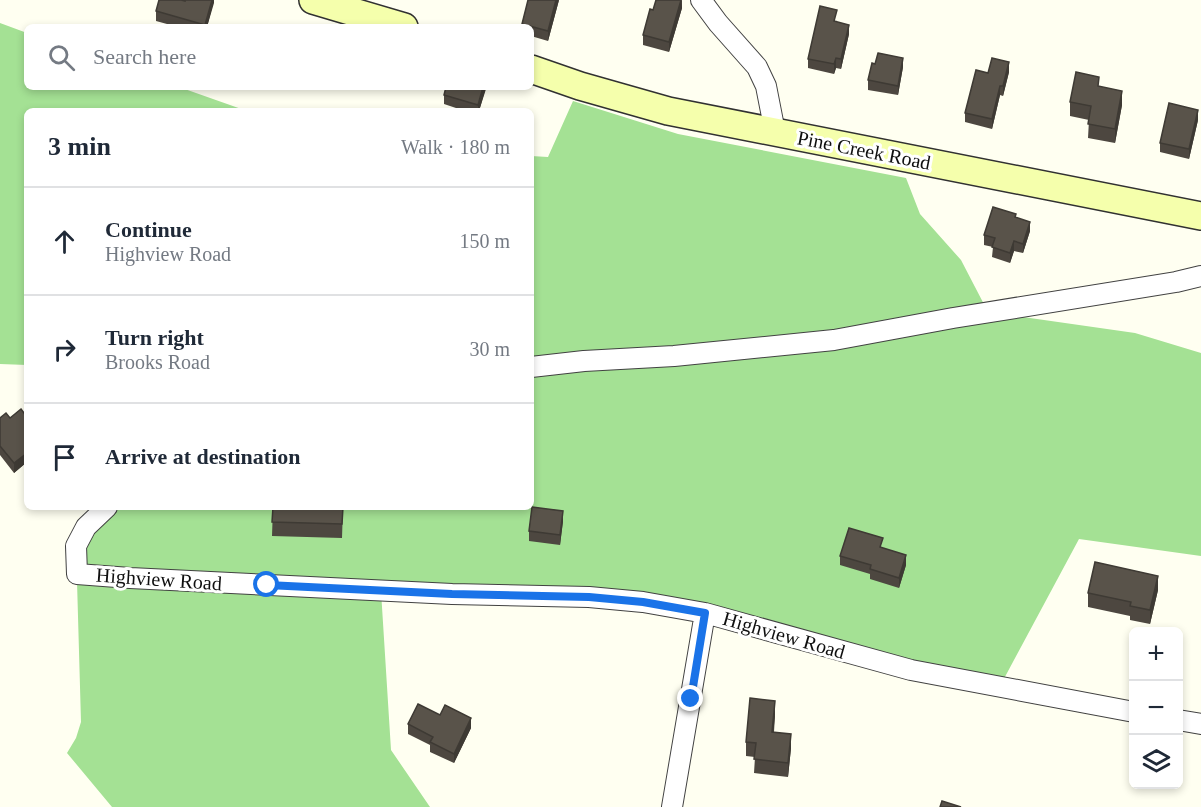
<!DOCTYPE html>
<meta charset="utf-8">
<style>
:root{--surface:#fff;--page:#f2f2f3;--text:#1f2937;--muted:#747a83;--line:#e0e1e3}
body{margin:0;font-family:"Times New Roman",serif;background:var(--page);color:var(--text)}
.controls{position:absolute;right:18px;bottom:18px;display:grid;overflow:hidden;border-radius:9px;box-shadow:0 3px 9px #0003}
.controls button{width:54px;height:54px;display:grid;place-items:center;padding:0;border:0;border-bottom:2px solid var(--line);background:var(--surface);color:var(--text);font:30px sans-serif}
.stop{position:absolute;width:18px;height:18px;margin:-14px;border:4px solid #1a73e8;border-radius:50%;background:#fff}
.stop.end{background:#1a73e8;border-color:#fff;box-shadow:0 2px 6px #0008}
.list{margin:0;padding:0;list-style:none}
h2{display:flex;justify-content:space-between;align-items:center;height:78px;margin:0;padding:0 24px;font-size:26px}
h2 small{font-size:20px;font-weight:400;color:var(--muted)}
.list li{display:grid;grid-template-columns:39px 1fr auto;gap:18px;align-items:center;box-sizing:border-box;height:108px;padding:0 24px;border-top:2px solid var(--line)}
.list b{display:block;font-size:22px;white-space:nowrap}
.list p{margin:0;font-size:20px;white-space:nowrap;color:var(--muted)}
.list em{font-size:20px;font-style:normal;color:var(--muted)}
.icon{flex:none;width:33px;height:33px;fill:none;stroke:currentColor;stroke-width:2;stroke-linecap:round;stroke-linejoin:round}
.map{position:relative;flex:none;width:1201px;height:807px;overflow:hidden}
.search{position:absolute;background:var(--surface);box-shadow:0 3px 9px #0003;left:24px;top:24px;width:510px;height:66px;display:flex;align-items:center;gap:15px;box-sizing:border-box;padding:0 21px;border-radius:9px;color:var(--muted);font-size:22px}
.panel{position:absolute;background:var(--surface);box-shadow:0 3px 9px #0003;left:24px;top:108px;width:510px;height:402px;border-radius:9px}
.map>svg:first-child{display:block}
.forest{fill:#a4e194}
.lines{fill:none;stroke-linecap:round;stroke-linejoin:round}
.street-casing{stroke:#424242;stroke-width:22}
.secondary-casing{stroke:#313131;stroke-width:30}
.street{stroke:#fff;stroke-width:20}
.secondary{stroke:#f5ffac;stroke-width:27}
.wall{fill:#4d4740}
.shaded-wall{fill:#3e3a34}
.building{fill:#59534a;stroke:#3e3a34;stroke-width:1.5}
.route{stroke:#1a73e8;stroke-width:8}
.labels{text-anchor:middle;stroke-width:6;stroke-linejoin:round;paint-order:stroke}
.street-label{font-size:20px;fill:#0f0f0f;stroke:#fff}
</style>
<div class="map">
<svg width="1201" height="807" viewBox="0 0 1201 807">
<rect width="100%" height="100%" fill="#fffff1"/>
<!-- forest -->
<path class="forest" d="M0,23L27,33V87H179L247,111H27V365L0,364Z
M573,101L678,134L906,178L920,214L961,260L988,312L1135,333L1201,353V556L1079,539L999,688L705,613L381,591L391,750L430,807H112L67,753L76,738L81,722L76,546L107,507H531V156L548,157Z"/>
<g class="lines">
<defs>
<path id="street" d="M701,0L718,23L757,67L766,86L775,132
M531,367L584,361L674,356L834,340L953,318L1176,282L1201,276
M107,507L86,527L76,546L77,574L130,578L452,594L589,597L643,602L705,613L911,670L1134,712
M1178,720L1201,724
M672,807L705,613"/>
<path id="secondary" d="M313,0L404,27
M531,69L580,86L668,111L1201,216"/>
</defs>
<!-- street casing -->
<use href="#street" class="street-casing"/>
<!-- secondary casing -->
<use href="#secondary" class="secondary-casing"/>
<!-- street -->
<use href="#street" class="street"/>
<!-- secondary -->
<use href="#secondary" class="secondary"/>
</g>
<!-- wall -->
<path class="wall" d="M214,0L207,27H178L156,21V11L185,1Z
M559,0L548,41L531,36V27H522V24Z
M682,0V8L669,52L643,45V35L653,10Z
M837,20L836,22L849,34L841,69L836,68L834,74L808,68V59Z
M903,67L898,95L868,90V80Z
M1009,72L1003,96L1000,95L992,129L965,122V113L988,73Z
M1099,86L1122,105L1115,143L1088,138L1089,120L1070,116V102Z
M486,87L479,111H465L444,104V95Z
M1198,120L1189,159L1160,152V143Z
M1016,218L1030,231L1023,253L1014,251L1010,263L992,257L993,247L984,245V235Z
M27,417V462L14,473L0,455V418Z
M273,507H343L342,538L272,536Z
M563,521L560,545L529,541V531Z
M883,548L906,565L899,588L870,579V574L840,565V556Z
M1158,590L1150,624L1130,620V616L1088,607V593Z
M440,715L471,728L454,763L430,752V745L408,734V724Z
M775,715L774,732L791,748L788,777L754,773L755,757L746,756V742Z"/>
<!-- shaded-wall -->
<path class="shaded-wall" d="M212,0H214V3L207,27H205Z
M556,0H559L548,41V31Z
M681,0L682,8L669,52V42Z
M849,25V34L841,69V59Z
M836,58V68L834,74V64Z
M903,58V67L898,95V86Z
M1009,62V72L1003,96V86Z
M1000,86V95L992,129V119Z
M483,87H486V89L479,111H478V105Z
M1122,91V105L1115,143V129Z
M1198,110V120L1189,159V149Z
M1030,222V231L1023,253V244Z
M1014,241V251L1010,263V253Z
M27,453V462L14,473V463Z
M563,511V521L560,545V535Z
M906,555V565L899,588V578Z
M1158,576V590L1150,624V610Z
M775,701V715L772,746V732Z
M471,718V728L454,763V754Z
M791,734V748L788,777V763Z"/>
<!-- building -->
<path class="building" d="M159,0H181L185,1V0H212L205,25L156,11Z
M528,0H556L548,31L522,24Z
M656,0H681L669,42L643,35L650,9L653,10Z
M820,6L837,10L834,21L849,25L841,59L836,58L834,64L808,59Z
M878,53L903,58L898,86L868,80L872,63L875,64Z
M992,58L1009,62L1003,86H1000L992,119L965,113L976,70L988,73Z
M1076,72L1099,77L1098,86L1122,91L1115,129L1088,124L1091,106L1070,102Z
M446,87H483L478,105L444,95Z
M1169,103L1198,110L1189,149L1160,143Z
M993,207L1016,214L1015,217L1030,222L1023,244L1014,241L1010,253L992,247L995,238L984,235Z
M21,409L27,417V453L14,463L0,446V418L6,413L10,418Z
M273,507H343L342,524L272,522Z
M532,507L563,511L560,535L529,531Z
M849,528L883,538L880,547L906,555L899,578L870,569L871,565L840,556Z
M1095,562L1158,576L1150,610L1130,606L1131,602L1088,593Z
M750,698L775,701L772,732L791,734L788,763L754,759L756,743L746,742Z
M418,704L440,715L445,705L471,718L454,754L430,742L433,737L408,724Z
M942,801L961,807H940Z"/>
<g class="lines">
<!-- route -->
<path class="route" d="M267,585L452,594L589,597L643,602L705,613L691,699"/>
</g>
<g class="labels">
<!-- street labels -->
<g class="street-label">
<text transform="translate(864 150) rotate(11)" y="7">Pine Creek Road</text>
<text transform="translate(159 579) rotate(4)" y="7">Highview Road</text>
<text transform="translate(784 635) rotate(16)" y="7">Highview Road</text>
</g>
</g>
</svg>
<div class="controls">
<button>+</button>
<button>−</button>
<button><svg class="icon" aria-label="layers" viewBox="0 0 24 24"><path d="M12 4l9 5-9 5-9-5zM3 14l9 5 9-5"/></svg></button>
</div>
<div class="stop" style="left:267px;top:585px"></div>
<div class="stop end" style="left:691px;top:699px"></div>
<div class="search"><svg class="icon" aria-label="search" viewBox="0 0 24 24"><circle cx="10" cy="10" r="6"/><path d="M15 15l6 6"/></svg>Search here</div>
<section class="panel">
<h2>3 min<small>Walk · 180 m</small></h2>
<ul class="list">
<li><svg class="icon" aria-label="ahead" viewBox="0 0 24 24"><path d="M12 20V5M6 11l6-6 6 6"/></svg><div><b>Continue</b><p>Highview Road</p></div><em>150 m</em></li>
<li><svg class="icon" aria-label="right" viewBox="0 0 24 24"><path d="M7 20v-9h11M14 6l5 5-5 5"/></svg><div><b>Turn right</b><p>Brooks Road</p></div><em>30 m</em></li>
<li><svg class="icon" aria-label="arrive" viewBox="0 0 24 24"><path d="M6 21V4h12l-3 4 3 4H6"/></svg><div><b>Arrive at destination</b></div></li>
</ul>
</section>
</div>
